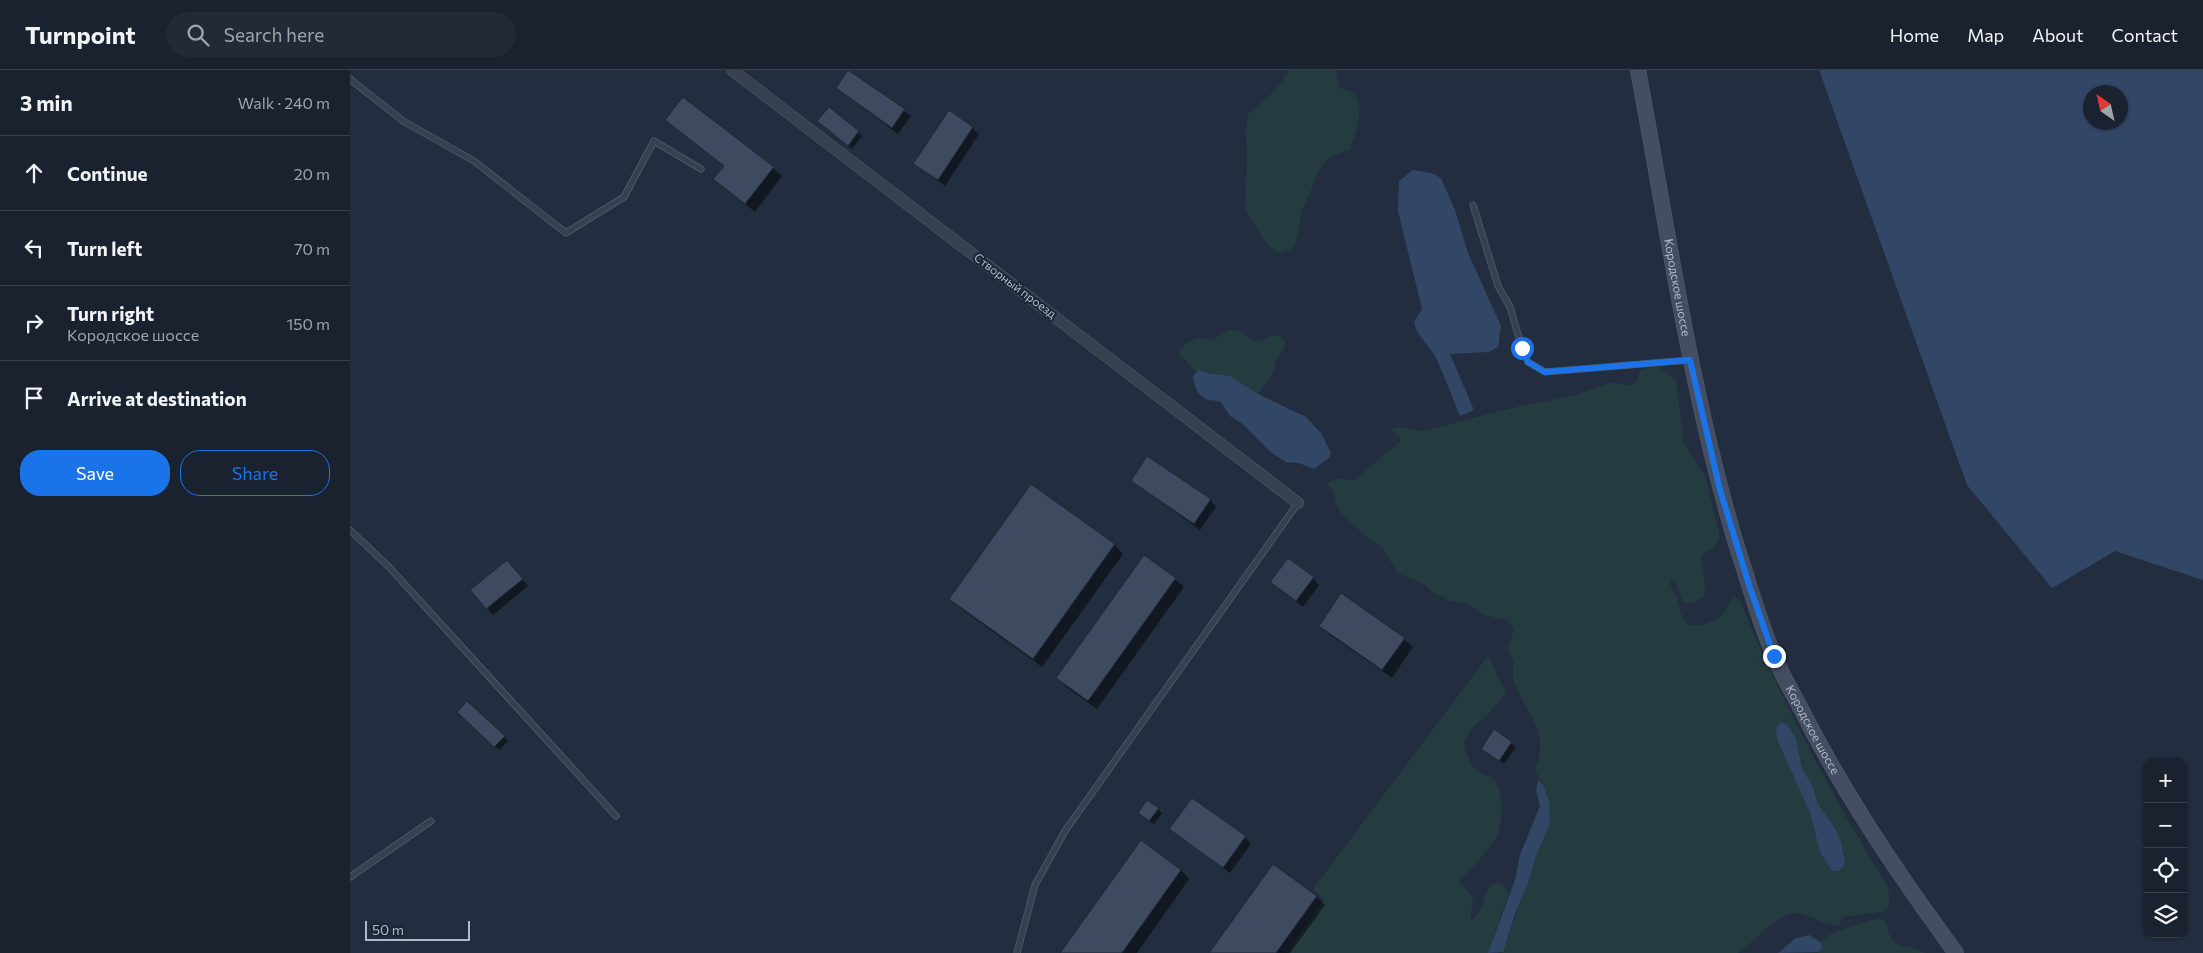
<!DOCTYPE html>
<meta charset="utf-8">
<style>
:root{--surface:#1a222f;--page:#232a37;--text:#f1f3f6;--muted:#9fa4aa;--line:#383f4b;--accent:#1a73e8}
body{margin:0;font-family:Commissioner,sans-serif;background:var(--page);color:var(--text)}
.controls{position:absolute;right:15px;bottom:15px;display:grid;overflow:hidden;border-radius:10px;box-shadow:0 1px 4px #0004}
.controls button{width:45px;height:45px;display:grid;place-items:center;padding:0;border:0;border-bottom:1px solid var(--line);background:var(--surface);color:var(--text);font:25px sans-serif}
.compass{position:absolute;left:1733px;top:15px;width:45px;height:45px;border-radius:50%;background:var(--surface);box-shadow:0 1px 4px #0004;rotate:326deg}
.scale{position:absolute;left:15px;bottom:12px;width:105px;box-sizing:border-box;padding-left:5px;border:2px solid #b2baca;border-top:0;font-size:14px;line-height:18px;white-space:nowrap;color:#b2baca;-webkit-text-stroke:4px #1b2534;paint-order:stroke}
.stop{position:absolute;width:15px;height:15px;margin:-11px;border:4px solid #1a73e8;border-radius:50%;background:#fff}
.stop.end{background:#1a73e8;border-color:#fff;box-shadow:0 1px 5px #0008}
.list{margin:0;padding:0;list-style:none}
h2{display:flex;justify-content:space-between;align-items:center;height:65px;margin:0;padding:0 20px;font-size:21px}
h2 small{font-size:16px;font-weight:400;color:var(--muted)}
.list li{display:grid;grid-template-columns:32px 1fr auto;gap:15px;align-items:center;box-sizing:border-box;height:75px;padding:0 20px;border-top:1px solid var(--line)}
.list b{display:block;font-size:19px;white-space:nowrap}
.list p{margin:0;font-size:16px;white-space:nowrap;color:var(--muted)}
.list em{font-size:16px;font-style:normal;color:var(--muted)}
.actions{display:flex;gap:10px;padding:15px 20px}
.actions a{flex:1;padding:11px 0;border:1px solid var(--accent);border-radius:20px;text-align:center;font-size:18px;color:var(--accent)}
.actions .main{background:var(--accent);color:#fff}
.icon{flex:none;width:28px;height:28px;fill:none;stroke:currentColor;stroke-width:2;stroke-linecap:round;stroke-linejoin:round}
.map{position:relative;flex:none;width:1853px;height:883px;overflow:hidden}
header{display:flex;align-items:center;gap:30px;box-sizing:border-box;height:70px;padding:0 25px;background:var(--surface);border-bottom:1px solid var(--line)}
header strong{font-size:24px}
nav{display:flex;gap:28px;margin-inline-start:auto;font-size:18px}
.search{width:350px;height:45px;background:var(--page);display:flex;align-items:center;gap:12px;box-sizing:border-box;padding:0 18px;border-radius:28px;color:var(--muted);font-size:19px}
main{display:flex}
aside{flex:1;background:var(--surface)}
.map>svg:first-child{display:block}
.green{fill:#243c40;fill-rule:evenodd}
.water{fill:#324666;fill-rule:evenodd}
.shadow{fill:#0007}
.building{fill:#3d4a5f;stroke:#1d2736}
.lines{fill:none;stroke-linecap:round;stroke-linejoin:round}
.service-casing{stroke:#545d6d;stroke-width:7}
.minor-casing{stroke:#545d6d;stroke-width:12}
.secondary-casing{stroke:#545d6d;stroke-width:16}
.service{stroke:#36404f;stroke-width:5.5}
.minor{stroke:#36404f;stroke-width:11}
.secondary{stroke:#444e62;stroke-width:15}
.route{stroke:#1a73e8;stroke-width:6}
.labels{text-anchor:middle;stroke-width:4;stroke-linejoin:round;paint-order:stroke}
.street-label{font-size:12px;fill:#b2baca;stroke:#1b2534}
</style>
<header>
<strong>Turnpoint</strong>
<div class="search"><svg class="icon" aria-label="search" viewBox="0 0 24 24"><circle cx="10" cy="10" r="6"/><path d="M15 15l6 6"/></svg>Search here</div>
<nav><a>Home</a><a>Map</a><a>About</a><a>Contact</a></nav>
</header>
<main>
<aside>
<h2>3 min<small>Walk · 240 m</small></h2>
<ul class="list">
<li><svg class="icon" aria-label="ahead" viewBox="0 0 24 24"><path d="M12 20V5M6 11l6-6 6 6"/></svg><div><b>Continue</b></div><em>20 m</em></li>
<li><svg class="icon" aria-label="left" viewBox="0 0 24 24"><path d="M17 20v-9H6M10 6l-5 5 5 5"/></svg><div><b>Turn left</b></div><em>70 m</em></li>
<li><svg class="icon" aria-label="right" viewBox="0 0 24 24"><path d="M7 20v-9h11M14 6l5 5-5 5"/></svg><div><b>Turn right</b><p>Кородское шоссе</p></div><em>150 m</em></li>
<li><svg class="icon" aria-label="arrive" viewBox="0 0 24 24"><path d="M6 21V4h12l-3 4 3 4H6"/></svg><div><b>Arrive at destination</b></div></li>
</ul>
<div class="actions"><a class="main">Save</a><a>Share</a></div>
</aside>
<div class="map">
<svg width="1853" height="883" viewBox="0 0 1853 883">
<rect width="100%" height="100%" fill="#222e3f"/>
<!-- green -->
<path class="green" d="M939,0H986L989,17C994,20 1000,21 1004,24C1016,38 1005,64 1000,79C968,91 972,94 960,123C957,131 952,136 951,145C949,158 949,167 942,179L929,183L917,174L895,140L897,88L896,63L898,44L926,20Z
M879,260C883,260 887,261 891,262C896,265 899,270 905,271C916,272 925,258 935,271L934,279L926,289L924,301L908,324L880,306L857,303L849,300L846,302L828,282L837,273L847,268L862,270Z
M1307,295L1326,311L1334,374L1355,406L1369,463V469L1363,479L1353,483L1351,488L1355,513L1354,526L1344,532L1333,533L1325,511L1321,509C1319,517 1324,521 1327,529C1331,540 1329,547 1339,555C1353,557 1368,552 1376,540C1380,535 1379,531 1385,527L1390,531C1431,629 1479,722 1535,812C1540,823 1544,838 1530,842L1492,847L1490,855C1474,856 1464,846 1449,843C1429,839 1405,873 1388,883H1152L1200,749L1198,727L1185,700C1207,652 1154,628 1164,590C1151,574 1163,573 1164,558L1157,550L1134,545L1117,533L1099,531L1091,525H1086L1074,514L1050,504L1046,500L1031,476L1017,467L992,444L986,434L984,422L977,414L986,408L1003,411L1052,370L1041,359C1055,354 1068,363 1079,360C1123,348 1168,335 1213,328C1229,326 1245,317 1261,313C1271,311 1274,319 1286,313L1290,300ZM1426,664L1447,674L1452,699L1462,714L1468,734L1486,760L1495,785L1482,801L1470,782L1460,743Z
M1138,586L1156,623L1138,644L1123,657L1114,671C1116,682 1119,695 1128,702C1134,706 1141,705 1145,711C1153,723 1153,750 1148,763C1144,775 1119,802 1109,810C1112,818 1118,821 1123,828L1120,851C1123,848 1127,846 1129,843C1137,832 1132,813 1151,813L1159,822L1138,883H937L974,829L963,819Z
M1528,848L1536,852C1541,883 1553,871 1575,883H1468L1473,878L1470,872C1487,857 1508,856 1528,848Z"/>
<!-- water -->
<path class="water" d="M1469,0H1853V510L1765,481L1702,518L1617,415ZM1740,22H1770V52H1740Z
M1063,100L1081,103L1091,108L1105,140L1118,183L1151,256L1148,277L1139,282L1100,284L1124,340L1110,346C1102,327 1095,307 1086,288C1080,276 1066,266 1064,252L1072,239L1048,141L1049,111Z
M849,300L857,303L880,306L908,324L956,347L971,363L981,383L980,387L964,399L949,393L936,392L922,383L893,354L880,346L871,332C866,330 863,331 858,330C848,327 843,315 843,306Z
M1430,653L1437,654L1446,668L1452,699L1462,714L1468,734L1486,760L1491,772L1495,791L1493,797L1488,801H1482L1470,782L1460,743L1427,669L1426,658Z
M1188,710L1193,715L1199,731L1200,753L1185,789L1178,814L1166,841L1153,882L1138,883L1165,810L1170,785L1190,736L1186,721Z
M1459,865L1470,872L1473,878L1469,882L1428,883L1446,868Z"/>
<!-- shadow -->
<path class="shadow" d="M499,1L561,46L548,64L487,18Z
M479,39L512,66L502,79L473,55Z
M316,50L423,98L432,106L405,142L365,109L375,97Z
M622,58L629,64L595,116L565,94Z
M782,411L860,430L866,437L850,460Z
M682,415L765,475L773,484L692,597L609,537L601,528Z
M163,498L178,516L143,545L121,520Z
M963,508L969,515L953,537L922,512Z
M825,509L834,517L747,639L716,617L708,608Z
M970,555L1054,569L1063,577L1042,608L979,564Z
M117,633L158,671L149,680L109,642Z
M1144,661L1166,677L1154,694L1132,678Z
M808,739L812,743L804,754L794,747Z
M821,759L895,767L901,774L880,803Z
M831,800L839,809L787,883H712Z
M966,826L975,835L940,883H861Z"/>
<!-- building -->
<path class="building" d="M498,0L555,39L542,58L486,18Z
M333,27L424,97L395,134L363,109L374,96L315,50Z
M479,37L509,61L498,76L467,51Z
M599,40L623,57L588,110L563,94Z
M797,386L861,429L844,454L781,411Z
M681,414L765,474L683,589L599,529Z
M794,485L826,508L738,631L706,608Z
M938,488L964,507L946,531L920,512Z
M157,490L173,509L136,539L120,520Z
M991,523L1055,568L1032,600L969,556Z
M117,631L155,666L144,677L107,642Z
M1144,659L1162,672L1149,691L1131,679Z
M842,728L896,766L873,798L819,759Z
M797,730L809,738L799,751L788,743Z
M791,770L831,800L772,883H710Z
M923,794L967,826L926,883H859Z"/>
<g class="lines">
<defs>
<path id="service" d="M0,9L53,51L124,91L216,163L274,127L304,71L351,99
M1123,135L1148,216L1160,237L1172,278L1178,292L1195,302L1340,290
M0,460L39,497L266,746
M0,807L81,751
M667,883L685,815L715,761L948,433"/>
<path id="minor" d="M382,0L948,433"/>
<g id="secondary">
<path id="s1" d="M1288,0C1318,160 1340,321 1387,477C1399,513 1409,551 1424,586C1431,603 1441,620 1450,637C1494,724 1548,804 1606,883"/>
</g>
</defs>
<!-- service casing -->
<use href="#service" class="service-casing"/>
<!-- minor casing -->
<use href="#minor" class="minor-casing"/>
<!-- secondary casing -->
<use href="#secondary" class="secondary-casing"/>
<!-- service -->
<use href="#service" class="service"/>
<!-- minor -->
<use href="#minor" class="minor"/>
<!-- secondary -->
<use href="#secondary" class="secondary"/>
</g>
<g class="lines">
<!-- route -->
<path class="route" d="M1172,278L1178,292L1195,302L1340,290L1370,420L1400,518L1424,586"/>
</g>
<g class="labels">
<!-- street labels -->
<g class="street-label">
<text transform="translate(665 216) rotate(37)" y="4">Створный проезд</text>
<text dy="4" stroke="none"><textPath href="#s1" startOffset="221">Кородское шоссе</textPath></text>
<text dy="4" stroke="none"><textPath href="#s1" startOffset="686">Кородское шоссе</textPath></text>
</g>
</g>
</svg>
<div class="controls">
<button>+</button>
<button>−</button>
<button><svg class="icon" aria-label="locate" viewBox="0 0 24 24"><circle cx="12" cy="12" r="6"/><path d="M12 2v4M12 18v4M2 12h4M18 12h4"/></svg></button>
<button><svg class="icon" aria-label="layers" viewBox="0 0 24 24"><path d="M12 4l9 5-9 5-9-5zM3 14l9 5 9-5"/></svg></button>
</div>
<svg class="compass" viewBox="-18 -18 36 36"><path d="M0-13l5 13h-10z" fill="#e53935"/><path d="M0 13l5-13h-10z" fill="#9fa4aa"/></svg>
<div class="scale">50 m</div>
<div class="stop" style="left:1172px;top:278px"></div>
<div class="stop end" style="left:1424px;top:586px"></div>
</div>
</main>
